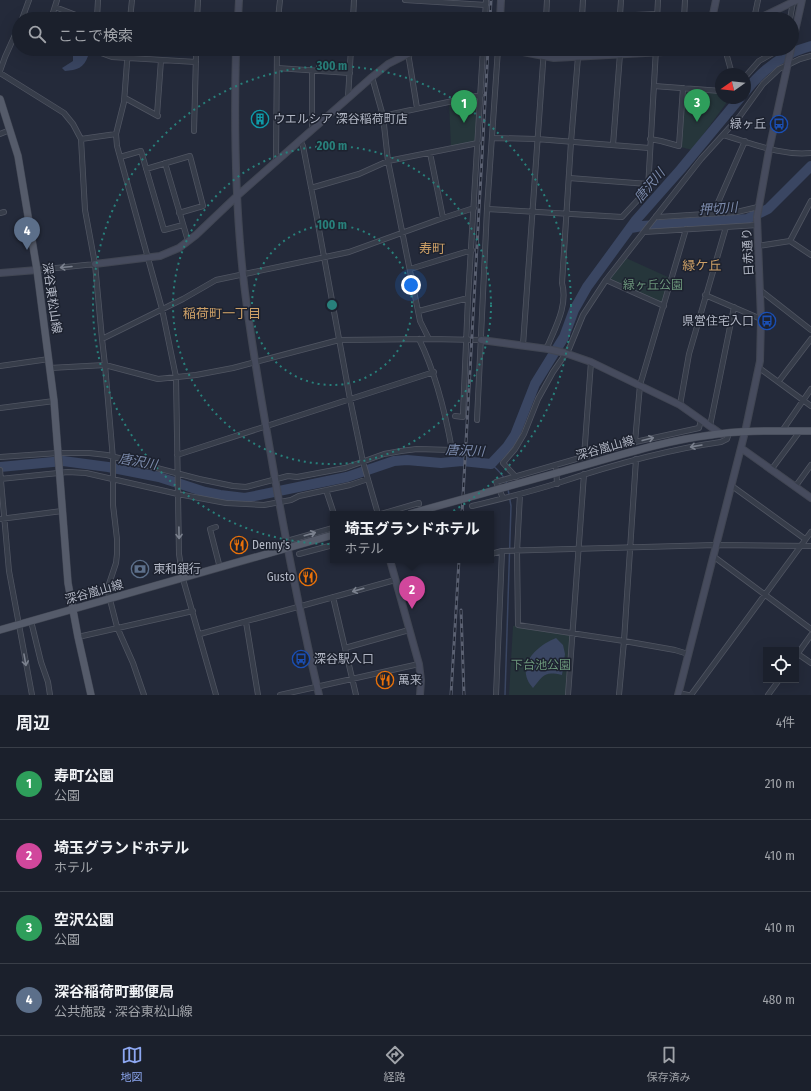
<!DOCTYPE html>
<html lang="ja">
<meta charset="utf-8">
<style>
:root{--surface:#1b202c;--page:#242834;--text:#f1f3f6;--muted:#a0a3a9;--line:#393e48;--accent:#8da7f1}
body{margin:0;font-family:"Fira Sans Condensed","Noto Sans JP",sans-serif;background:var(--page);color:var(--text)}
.controls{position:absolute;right:12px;bottom:12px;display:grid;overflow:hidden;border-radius:0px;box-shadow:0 4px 16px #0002}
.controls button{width:36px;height:36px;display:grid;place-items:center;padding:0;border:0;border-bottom:1px solid var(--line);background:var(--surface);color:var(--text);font:20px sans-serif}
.compass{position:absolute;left:715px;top:68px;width:36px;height:36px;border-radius:50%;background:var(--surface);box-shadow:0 4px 16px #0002;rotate:256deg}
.you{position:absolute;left:411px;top:285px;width:14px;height:14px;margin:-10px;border:3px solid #fff;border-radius:50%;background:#1a73e8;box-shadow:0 0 0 6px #1a73e833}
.badge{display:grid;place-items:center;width:26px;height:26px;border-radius:50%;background:var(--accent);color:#fff;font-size:13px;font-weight:700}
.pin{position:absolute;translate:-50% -33px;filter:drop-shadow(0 1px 2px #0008)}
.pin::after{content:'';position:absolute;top:21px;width:14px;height:12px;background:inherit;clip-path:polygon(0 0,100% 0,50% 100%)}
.popup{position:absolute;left:330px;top:511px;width:164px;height:52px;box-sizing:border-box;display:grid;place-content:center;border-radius:0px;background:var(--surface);filter:drop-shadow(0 1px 3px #0005);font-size:13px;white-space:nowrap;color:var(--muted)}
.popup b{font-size:15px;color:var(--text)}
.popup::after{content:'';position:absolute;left:50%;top:100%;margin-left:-8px;border:8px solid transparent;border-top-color:var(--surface)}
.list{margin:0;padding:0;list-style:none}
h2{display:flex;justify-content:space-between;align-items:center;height:52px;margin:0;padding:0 16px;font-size:17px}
h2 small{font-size:13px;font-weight:400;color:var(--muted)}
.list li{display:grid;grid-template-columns:26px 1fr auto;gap:12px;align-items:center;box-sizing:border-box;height:72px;padding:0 16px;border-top:1px solid var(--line)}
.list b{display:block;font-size:15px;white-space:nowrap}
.list p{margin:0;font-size:13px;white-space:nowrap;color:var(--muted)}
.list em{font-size:13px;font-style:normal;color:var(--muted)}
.icon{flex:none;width:22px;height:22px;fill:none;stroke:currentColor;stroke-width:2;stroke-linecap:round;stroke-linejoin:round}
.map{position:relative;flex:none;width:811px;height:695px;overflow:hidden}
.search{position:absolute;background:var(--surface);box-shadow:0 4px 16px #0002;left:12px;right:12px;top:12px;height:44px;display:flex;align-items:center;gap:10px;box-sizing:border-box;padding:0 14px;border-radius:22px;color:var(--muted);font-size:15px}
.sheet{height:340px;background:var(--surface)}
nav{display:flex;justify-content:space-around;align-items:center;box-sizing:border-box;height:56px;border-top:1px solid var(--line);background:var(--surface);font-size:11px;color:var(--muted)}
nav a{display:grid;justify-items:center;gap:2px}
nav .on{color:var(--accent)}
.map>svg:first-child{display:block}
.green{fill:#26363b}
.water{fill:#3a4662}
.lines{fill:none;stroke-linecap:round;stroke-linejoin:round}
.stream{stroke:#3a4662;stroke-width:1.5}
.river{stroke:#3a4662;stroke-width:10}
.street-casing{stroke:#505562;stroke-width:6}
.secondary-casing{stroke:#414653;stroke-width:8}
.primary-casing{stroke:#414653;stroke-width:8}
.street{stroke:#373d4a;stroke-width:4.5}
.secondary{stroke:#464b5d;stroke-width:6}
.primary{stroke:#555b6a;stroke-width:7}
.rail-casing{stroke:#5a6071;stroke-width:3}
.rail{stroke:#1d222f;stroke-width:1.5;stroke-dasharray:4.5;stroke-linecap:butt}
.primary-bridge-casing{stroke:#414653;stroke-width:8;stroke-linecap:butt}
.primary-bridge{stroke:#555b6a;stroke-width:7}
.oneway{stroke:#7b818e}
.ring{fill:none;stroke:#28807b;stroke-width:2;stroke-dasharray:2 4}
.labels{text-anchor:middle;stroke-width:3;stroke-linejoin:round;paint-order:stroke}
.poi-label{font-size:12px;fill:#b3b8c6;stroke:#1d222f;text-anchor:start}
.street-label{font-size:12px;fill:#b3b8c6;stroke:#1d222f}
.park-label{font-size:12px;fill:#6b957a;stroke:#1d222f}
.water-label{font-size:13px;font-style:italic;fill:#7c8bac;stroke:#1d222f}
.neighbourhood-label{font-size:13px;fill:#cda067;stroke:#1d222f}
.centre{fill:#28807b;stroke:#1d222f;stroke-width:2}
.ring-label{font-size:12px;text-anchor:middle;font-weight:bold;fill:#28807b;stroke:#1d222f;stroke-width:3;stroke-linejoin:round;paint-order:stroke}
</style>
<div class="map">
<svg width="811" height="695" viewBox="0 0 811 695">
<rect width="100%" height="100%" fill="#242a3a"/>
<!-- green -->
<path class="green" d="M683,90L721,93V98H730L692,150L681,147Z
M479,97L477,142L451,147L449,103Z
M626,258L670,278L662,303L610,279Z
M520,625L573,634L568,695H509L513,626Z"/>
<!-- water -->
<path class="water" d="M76,49L87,53L88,56C84,68 77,70 65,71L62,68L73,61V50Z
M556,638L563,645L565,654L562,675C544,671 544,675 533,688C514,667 536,646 556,638Z"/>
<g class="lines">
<!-- stream -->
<path class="stream" d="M491,464C497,469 505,476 507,484
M505,695L511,506L508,489"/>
<!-- river -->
<path class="river" d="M745,92C762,70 783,53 811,46
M631,228L642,226L747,219L768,209L811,166
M0,467L63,461L108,467L159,477L205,492L220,495L245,498L347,477L394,461L407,460L441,463L462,461L491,464L507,447L515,435L535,384L564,337L574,310L587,287L636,220L681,169L740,98"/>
<defs>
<path id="street" d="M405,0L486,5
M55,7L81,17L115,19
M620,15L621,0
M582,17L583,0
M97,18L98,0
M22,19L29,0
M51,19L57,0
M130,19L132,0
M197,19L198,0
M278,19L280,0
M353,19L354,0
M485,19L486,0
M546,19L547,0
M548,19L657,14
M657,19L658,0
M684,19L685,0
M754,19L758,0
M790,19L793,2
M90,49L112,57L196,62
M128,49L124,102L116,134L117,146L162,309L176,377L179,554L183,579L216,695
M725,49L732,74
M408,53L417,108
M277,68L350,73
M0,71L5,57L19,26
M312,71V130
M0,73L64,113L73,124L81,139L85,210L95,264L102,339L105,365L113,459V505L117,539V554L116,563L108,587V592L117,627L133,663L144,695
M372,77L383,116L388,161L420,321L429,339
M745,77L759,61L780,49
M654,86L721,91
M348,97L351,49
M125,98L158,116
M157,115L161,60
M383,116L481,95
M194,131L196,56
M0,134L10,130
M723,135C752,143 780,156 811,153
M493,138L537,139L649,148
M81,139L116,134
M650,139L661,141L679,146L683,88
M300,140L303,146L316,213L350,399L363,462L378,514
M613,145L620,54
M430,153L443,218
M120,157L141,151L164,230L183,225
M276,161L277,49
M165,163L188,241
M146,169L190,156L203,206L179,213
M569,178L648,184
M311,188L359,174L388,161L478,143
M487,209L622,217L648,189L656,49
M0,213L4,212
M713,214L745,141
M656,216L659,217L737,212L758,207
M644,232L757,225
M790,241L811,201
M758,246L790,241L811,255
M410,269L472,250
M37,270L95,264
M606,280L664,306
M760,290L811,330
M705,295L761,319
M419,311L468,298
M102,339L183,299L216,280L349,252L443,218L474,208
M523,345L544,49
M545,349L548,345C556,326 568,305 562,283L571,142L578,57
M0,366L49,359
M758,367L811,406
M50,368L105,365L158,379L196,375L233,368L339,340L429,339L481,340
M779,381L811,339
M680,405L689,354L726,227
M0,408L54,401
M455,416L463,417V414L468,298L483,49
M477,420L487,209L498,49
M710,426L734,307
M782,431L811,389
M635,442L640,385L686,229
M177,455L434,372
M0,457L58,453H89L107,455L199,479L233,486L246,487L288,476L297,477L345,468L384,454L401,451L417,449L452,450C445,411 436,374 419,339
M584,457L591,362
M556,465L557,484
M0,470L9,571L32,695
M771,470L800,431
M516,477L503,463L515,449L524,434L538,399L553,372L569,349L583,315L606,280L701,159L740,116L763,84L779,69L800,59L811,56
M0,479L68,472L86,473L178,494L226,503L264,505L291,500L299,496L350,485L368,479
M732,486L805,539
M795,487L811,465
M326,490L334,514
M520,494L517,551L518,625L624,641L675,650L688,654
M503,498L496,482L635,442L699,428L701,420
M472,506C501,499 530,492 558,483C612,465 664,450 721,442L727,439L729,433
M381,514L419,503V504
M0,519L62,511
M216,527L210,529L220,568
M287,541L333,528
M299,554L333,545
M491,554L502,551L716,545L811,546
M713,556L811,629
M333,597L356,695
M31,621L41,662L48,682L50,695
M246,622L258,695
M200,634L395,580
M78,637L193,611
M345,648L409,630
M798,654L811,663
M796,656L811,635
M678,693L688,695
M280,695L419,664
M496,695L502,551
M568,695L584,474
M619,695L624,641L636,459
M691,695L811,532
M768,695L779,680"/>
<path id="secondary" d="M238,19L239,0
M500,19L501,0
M712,19L716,0
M758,19L797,0
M792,45L802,0
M236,49C234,125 235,200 243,275C250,339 262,403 273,467C286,543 301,619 319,695
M507,49L554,58L682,51L695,49
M95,264L160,256L179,248L196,235L237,196L372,77L388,64L418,49
M0,273L37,270
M481,340L548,349L565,353L591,362L680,405L721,434
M741,448L811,498
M390,560L419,664L421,680L420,695
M678,695L745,432L760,361L761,319L757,217L769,150L791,49"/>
<path id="primary" d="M0,99L18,156L37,270L54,401L68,583L78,637L91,695
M567,470C614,457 662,441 711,435C744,430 778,431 811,431
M0,630L333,535"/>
</defs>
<!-- street casing -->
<use href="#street" class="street-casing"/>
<!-- secondary casing -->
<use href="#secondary" class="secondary-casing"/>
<!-- primary casing -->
<use href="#primary" class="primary-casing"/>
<!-- street -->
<use href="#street" class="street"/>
<!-- secondary -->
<use href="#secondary" class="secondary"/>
<!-- primary -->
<use href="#primary" class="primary"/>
<defs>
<path id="rail" d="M490,19L491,0
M462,514L488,49
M461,610L464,695
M451,695L459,560"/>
</defs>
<!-- rail casing -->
<use href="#rail" class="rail-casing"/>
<!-- rail -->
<use href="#rail" class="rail"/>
<defs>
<path id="primary-bridge" d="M409,514L567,470"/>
</defs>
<!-- primary-bridge casing -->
<use href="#primary-bridge" class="primary-bridge-casing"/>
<!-- primary-bridge -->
<use href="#primary-bridge" class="primary-bridge"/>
</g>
<!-- one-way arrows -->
<defs><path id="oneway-shaft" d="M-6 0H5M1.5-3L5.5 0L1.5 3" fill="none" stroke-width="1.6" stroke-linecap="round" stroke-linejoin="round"/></defs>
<g class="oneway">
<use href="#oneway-shaft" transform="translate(66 267) rotate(175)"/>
<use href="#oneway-shaft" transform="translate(648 439) rotate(-14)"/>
<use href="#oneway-shaft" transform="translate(696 446) rotate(170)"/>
<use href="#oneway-shaft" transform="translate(179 533) rotate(89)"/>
<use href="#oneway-shaft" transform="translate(310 534) rotate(-16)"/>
<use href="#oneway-shaft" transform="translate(358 590) rotate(164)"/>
<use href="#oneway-shaft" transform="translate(25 660) rotate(80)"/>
</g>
<!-- distance rings -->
<g class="ring">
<circle cx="332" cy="305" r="80"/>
<circle cx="332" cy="305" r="159"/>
<circle cx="332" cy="305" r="239"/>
</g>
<!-- icons -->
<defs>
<symbol id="building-ring" viewBox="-11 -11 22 22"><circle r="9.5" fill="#1d222f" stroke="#0f9aa8" stroke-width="1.5"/><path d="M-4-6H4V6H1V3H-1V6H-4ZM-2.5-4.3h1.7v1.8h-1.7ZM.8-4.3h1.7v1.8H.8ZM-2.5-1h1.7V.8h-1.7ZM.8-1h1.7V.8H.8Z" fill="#0f9aa8"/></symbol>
<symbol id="bus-ring" viewBox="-11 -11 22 22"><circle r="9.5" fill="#1d222f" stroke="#1a4fb4" stroke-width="1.5"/><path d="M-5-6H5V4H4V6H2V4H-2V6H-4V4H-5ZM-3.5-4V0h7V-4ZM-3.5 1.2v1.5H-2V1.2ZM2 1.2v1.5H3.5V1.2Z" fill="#1a4fb4"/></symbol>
<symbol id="restaurant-ring" viewBox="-11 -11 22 22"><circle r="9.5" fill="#1d222f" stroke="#e8710a" stroke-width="1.5"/><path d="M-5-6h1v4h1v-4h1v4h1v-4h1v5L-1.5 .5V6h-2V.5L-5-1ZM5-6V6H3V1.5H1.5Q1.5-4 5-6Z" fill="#e8710a"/></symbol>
<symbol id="bank-ring" viewBox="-11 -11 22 22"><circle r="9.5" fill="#1d222f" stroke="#5c6f8a" stroke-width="1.5"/><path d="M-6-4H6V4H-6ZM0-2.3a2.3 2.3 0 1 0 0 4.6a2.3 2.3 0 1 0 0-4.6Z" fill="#5c6f8a"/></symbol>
</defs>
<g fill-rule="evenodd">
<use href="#building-ring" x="250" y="109" width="20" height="20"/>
<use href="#bus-ring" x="769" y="114" width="20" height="20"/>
<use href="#bus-ring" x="757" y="311" width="20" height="20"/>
<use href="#restaurant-ring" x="229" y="535" width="20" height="20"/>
<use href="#bank-ring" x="130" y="559" width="20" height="20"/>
<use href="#restaurant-ring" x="298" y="567" width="20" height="20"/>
<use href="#bus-ring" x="291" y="649" width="20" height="20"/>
<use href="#restaurant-ring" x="375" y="670" width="20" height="20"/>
</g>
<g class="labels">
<!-- poi labels -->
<g class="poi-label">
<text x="273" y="123">ウエルシア 深谷稲荷町店</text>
<text x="766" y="128" text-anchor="end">緑ヶ丘</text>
<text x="754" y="325" text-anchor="end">県営住宅入口</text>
<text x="252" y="549">Denny's</text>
<text x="153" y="573">東和銀行</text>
<text x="295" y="581" text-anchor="end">Gusto</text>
<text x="314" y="663">深谷駅入口</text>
<text x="398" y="684">萬来</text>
</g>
<!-- street labels -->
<g class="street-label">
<text transform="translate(748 252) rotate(-93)" y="4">日赤通り</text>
<text transform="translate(52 298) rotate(82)" y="4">深谷東松山線</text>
<text transform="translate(605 448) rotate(-16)" y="4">深谷嵐山線</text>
<text transform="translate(94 592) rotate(-16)" y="4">深谷嵐山線</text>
</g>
<!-- park labels -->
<g class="park-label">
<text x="653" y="289">緑ヶ丘公園</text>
<text x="541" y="669">下台池公園</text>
</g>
<!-- water labels -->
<g class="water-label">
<text transform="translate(649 185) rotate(-50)" y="5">唐沢川</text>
<text transform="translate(718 208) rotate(-4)" y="5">押切川</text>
<text transform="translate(465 450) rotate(3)" y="5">唐沢川</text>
<text transform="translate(138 461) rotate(10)" y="5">唐沢川</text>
</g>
<!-- neighbourhood labels -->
<g class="neighbourhood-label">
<text x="432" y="253">寿町</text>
<text x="702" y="270">緑ケ丘</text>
<text x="222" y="318">稲荷町一丁目</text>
</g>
</g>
<circle cx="332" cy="305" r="6" class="centre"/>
<g class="ring-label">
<text x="332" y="70">300 m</text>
<text x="332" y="150">200 m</text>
<text x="332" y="229">100 m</text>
</g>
</svg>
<div class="controls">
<button><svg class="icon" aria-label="locate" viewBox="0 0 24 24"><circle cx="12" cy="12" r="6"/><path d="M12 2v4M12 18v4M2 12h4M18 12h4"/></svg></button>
</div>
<svg class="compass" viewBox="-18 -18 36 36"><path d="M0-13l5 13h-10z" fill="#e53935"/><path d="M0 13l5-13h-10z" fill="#a0a3a9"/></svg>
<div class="you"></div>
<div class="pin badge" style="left:464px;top:123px;background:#2e9e5b">1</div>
<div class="pin badge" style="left:412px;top:609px;background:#d1479c">2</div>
<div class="popup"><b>埼玉グランドホテル</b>ホテル</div>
<div class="pin badge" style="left:697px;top:122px;background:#2e9e5b">3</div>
<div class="pin badge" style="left:27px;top:250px;background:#5c6f8a">4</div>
<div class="search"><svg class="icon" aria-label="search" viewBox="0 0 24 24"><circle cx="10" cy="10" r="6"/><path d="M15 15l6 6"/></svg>ここで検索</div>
</div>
<section class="sheet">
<h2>周辺<small>4件</small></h2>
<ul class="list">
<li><span class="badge" style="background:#2e9e5b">1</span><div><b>寿町公園</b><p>公園</p></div><em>210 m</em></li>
<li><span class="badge" style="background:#d1479c">2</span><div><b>埼玉グランドホテル</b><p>ホテル</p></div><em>410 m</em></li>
<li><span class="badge" style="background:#2e9e5b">3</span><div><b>空沢公園</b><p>公園</p></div><em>410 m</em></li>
<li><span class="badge" style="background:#5c6f8a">4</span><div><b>深谷稲荷町郵便局</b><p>公共施設 · 深谷東松山線</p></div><em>480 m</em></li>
</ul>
</section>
<nav>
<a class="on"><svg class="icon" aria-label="map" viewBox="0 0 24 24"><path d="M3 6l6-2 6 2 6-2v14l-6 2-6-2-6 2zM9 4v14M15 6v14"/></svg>地図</a>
<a><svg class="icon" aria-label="directions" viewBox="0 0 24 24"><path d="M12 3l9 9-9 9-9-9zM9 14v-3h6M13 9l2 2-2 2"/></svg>経路</a>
<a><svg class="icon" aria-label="saved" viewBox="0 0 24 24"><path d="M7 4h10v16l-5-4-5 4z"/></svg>保存済み</a>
</nav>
